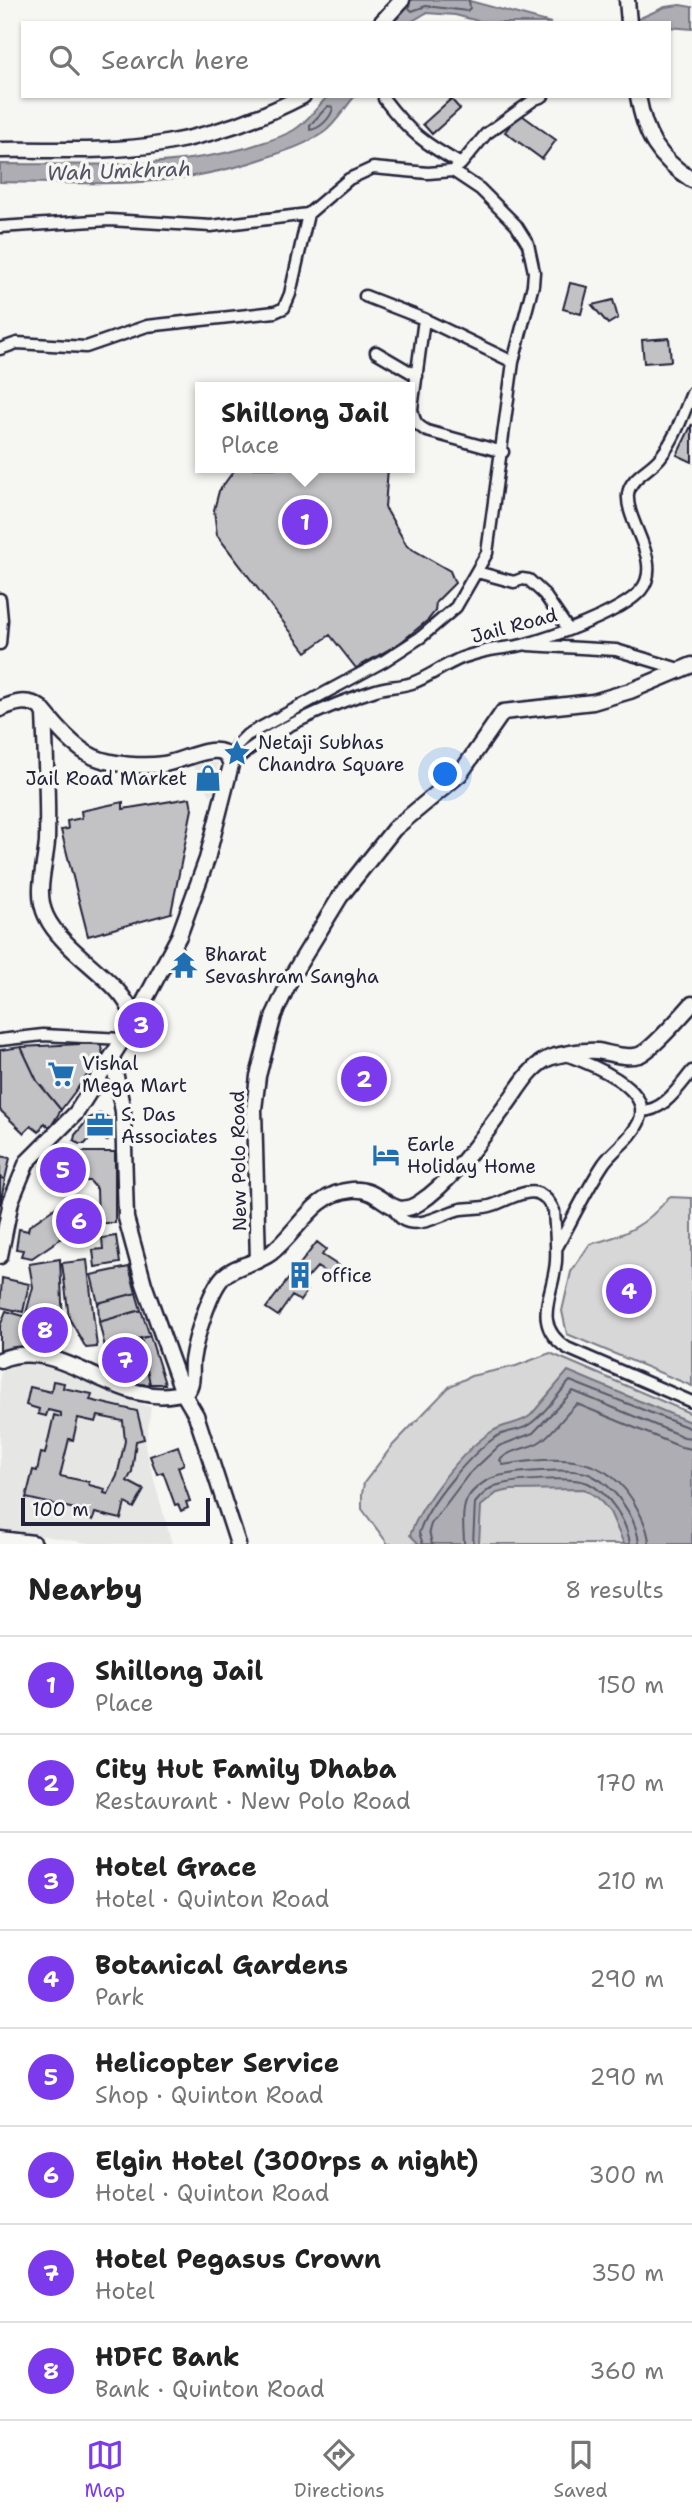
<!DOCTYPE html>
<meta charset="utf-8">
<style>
:root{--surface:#fff;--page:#f6f6f6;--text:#222;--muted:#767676;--line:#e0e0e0;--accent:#7c3aed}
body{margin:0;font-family:"Shantell Sans",sans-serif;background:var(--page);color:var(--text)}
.scale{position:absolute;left:21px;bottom:18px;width:189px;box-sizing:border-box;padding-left:7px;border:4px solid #22223b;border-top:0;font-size:19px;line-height:24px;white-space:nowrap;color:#22223b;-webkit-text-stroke:5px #f6f6f2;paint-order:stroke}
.you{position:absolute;left:446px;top:775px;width:24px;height:24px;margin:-18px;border:5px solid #fff;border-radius:50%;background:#1a73e8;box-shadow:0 0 0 10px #1a73e833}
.badge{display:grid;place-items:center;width:46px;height:46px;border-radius:50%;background:var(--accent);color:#fff;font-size:23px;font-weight:700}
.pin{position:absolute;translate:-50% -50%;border:4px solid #fff;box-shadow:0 2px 7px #0006}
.popup{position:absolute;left:195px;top:382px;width:220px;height:91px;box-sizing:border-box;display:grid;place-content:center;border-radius:0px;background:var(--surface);filter:drop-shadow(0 2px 5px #0005);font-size:23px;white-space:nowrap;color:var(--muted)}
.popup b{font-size:26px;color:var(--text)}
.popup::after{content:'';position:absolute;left:50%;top:100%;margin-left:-14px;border:14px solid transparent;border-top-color:var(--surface)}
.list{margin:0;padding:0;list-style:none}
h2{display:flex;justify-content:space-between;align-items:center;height:91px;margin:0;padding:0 28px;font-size:30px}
h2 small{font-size:23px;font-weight:400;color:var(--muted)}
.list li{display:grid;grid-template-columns:46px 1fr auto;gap:21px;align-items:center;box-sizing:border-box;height:98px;padding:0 28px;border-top:2px solid var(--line)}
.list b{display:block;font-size:26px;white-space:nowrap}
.list p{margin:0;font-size:23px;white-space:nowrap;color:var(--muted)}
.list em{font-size:23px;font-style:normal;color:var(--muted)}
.icon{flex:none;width:38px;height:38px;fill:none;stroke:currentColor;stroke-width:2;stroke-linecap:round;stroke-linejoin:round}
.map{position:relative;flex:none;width:692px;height:1544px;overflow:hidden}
.search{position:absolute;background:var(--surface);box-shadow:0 2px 5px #0004;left:21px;right:21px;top:21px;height:77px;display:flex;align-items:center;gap:18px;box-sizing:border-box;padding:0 24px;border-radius:0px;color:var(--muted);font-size:26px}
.sheet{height:875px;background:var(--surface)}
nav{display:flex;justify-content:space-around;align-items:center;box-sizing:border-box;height:98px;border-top:2px solid var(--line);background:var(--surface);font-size:19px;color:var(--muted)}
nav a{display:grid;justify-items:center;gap:4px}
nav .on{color:var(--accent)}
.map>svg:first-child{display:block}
.built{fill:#e6e6e4}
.green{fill:#d7d7d7;stroke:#7c7c89;stroke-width:2}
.water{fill:#adadb3;stroke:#757583;stroke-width:2}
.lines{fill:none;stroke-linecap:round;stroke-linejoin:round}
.shore{stroke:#5a5a6b;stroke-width:2}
.building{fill:#c2c2c4;stroke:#22223b;stroke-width:2;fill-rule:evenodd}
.street-casing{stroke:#22223b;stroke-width:15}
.secondary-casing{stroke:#22223b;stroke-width:19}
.primary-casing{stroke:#22223b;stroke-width:21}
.street{stroke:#f6f6f2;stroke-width:10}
.secondary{stroke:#f6f6f2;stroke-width:14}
.primary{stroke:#f6f6f2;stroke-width:16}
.labels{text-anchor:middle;stroke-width:7;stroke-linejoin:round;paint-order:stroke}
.street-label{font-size:19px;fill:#22223b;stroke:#f6f6f2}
.poi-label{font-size:19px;fill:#22223b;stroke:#f6f6f2;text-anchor:start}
.water-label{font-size:21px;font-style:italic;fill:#535365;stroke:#f6f6f2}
</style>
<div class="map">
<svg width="692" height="1544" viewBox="0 0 692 1544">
<rect width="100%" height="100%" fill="#f6f6f2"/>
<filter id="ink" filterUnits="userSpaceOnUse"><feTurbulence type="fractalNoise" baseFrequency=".0143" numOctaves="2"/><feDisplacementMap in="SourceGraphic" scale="14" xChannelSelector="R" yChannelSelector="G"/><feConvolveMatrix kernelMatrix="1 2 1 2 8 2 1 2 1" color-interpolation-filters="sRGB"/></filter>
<g filter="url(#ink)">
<!-- built -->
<path class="built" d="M191,763H218L214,793L210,795Z
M22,1363L60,1369L137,1403L151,1407L145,1447L172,1544H94L0,1529V1375L5,1367Z"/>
<!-- green -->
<path class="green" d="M669,1197L692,1198V1386L567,1334L562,1311L571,1272L590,1244C624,1236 646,1226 669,1197Z
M550,1353L692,1414V1544H388L362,1509V1494L364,1483L393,1445L450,1386L471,1376L516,1366Z"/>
<!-- water -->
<path class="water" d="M406,0H466L551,23H486L455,15L426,13L409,23H386Z
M680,5L692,7V29L669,27V23H629L665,7Z
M328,96H355C345,107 336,124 323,133C305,145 285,151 265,158C175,189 93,184 0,182V164C84,164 167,170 249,147C264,142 281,138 294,130C307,122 317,107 328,96Z
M568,1371L692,1423V1544H624L610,1512L598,1498L584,1489L511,1490L497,1493L481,1506L479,1544H419L410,1535C422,1502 461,1452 491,1432C504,1423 519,1425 531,1415Z"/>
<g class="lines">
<!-- shore -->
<path class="shore" d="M410,2L409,8L412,11L426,6L467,11L470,8L469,0
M328,106L333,107C332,117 320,129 310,130V125Z
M423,1544L419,1533C427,1505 471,1453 496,1437C506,1430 520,1432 530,1424C546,1413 557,1395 570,1381L692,1429
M432,1544L429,1531L431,1524L468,1475L499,1446L533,1433L573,1391L684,1437L692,1438
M464,1544C464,1530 460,1509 469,1496C473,1490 483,1482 490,1479C507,1471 575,1467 591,1475C615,1486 637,1518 639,1544
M473,1544L475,1503C480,1497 488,1489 495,1486C512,1480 572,1476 588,1483C609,1493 627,1521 630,1544
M649,1544C649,1531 643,1519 637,1508C609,1452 557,1456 503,1465L500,1460C511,1448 528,1450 541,1441C555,1431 564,1415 577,1404L681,1447L692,1449"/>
</g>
<!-- building -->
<path class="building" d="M451,99L460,109L432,134L423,124Z
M519,113L556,140L542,159L505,132Z
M570,283L588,287L581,314L563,309Z
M613,300L618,318L608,324L592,305Z
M669,338L671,361L644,363L642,340Z
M692,424V462L677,455Z
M236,468H388L385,507L407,546L450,571L455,583L436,602L435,611L428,620L400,643L356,668L330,635L306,652L217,535L214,510L219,491Z
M190,798L192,809L171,913L88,936L61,830L68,829L67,821L82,818L81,811L123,802V809Z
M100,1043L103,1054L61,1110L37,1081L21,1047Z
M21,1047L37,1081L61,1110L50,1128L44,1123L39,1132L31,1126L24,1133L0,1110V1050Z
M101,1113L112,1120L113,1133L107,1141L95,1132L85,1144H79L74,1140L75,1135L89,1118Z
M56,1152H115V1223H98L97,1189L90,1181H65V1189H57Z
M0,1156L10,1158L5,1179L0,1178Z
M0,1178L5,1179L0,1205Z
M72,1196L88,1220L32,1258L21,1256L23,1250L16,1249L19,1229L28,1231L29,1226Z
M116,1236L120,1263L95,1267L93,1250L103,1249L102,1238Z
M317,1242L326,1249L322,1255L345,1270L339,1281L317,1267L301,1285L307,1291L300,1301L292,1296L278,1316L266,1308Z
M60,1259L64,1345L37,1337L41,1321L25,1317L33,1287L29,1264Z
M87,1260L97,1347L86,1348L69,1318L62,1263Z
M129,1267L136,1293L98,1303L91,1275Z
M2,1278L29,1284L23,1312L0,1307Z
M136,1293L141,1310L99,1322L98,1303Z
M141,1310L150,1336L105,1347L99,1322Z
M6,1311L41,1321L33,1349L0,1352V1326Z
M150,1336L165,1384H150L141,1338Z
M141,1338L150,1384L131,1385L106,1373L105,1347Z
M53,1381L64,1383L63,1388L92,1394L90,1400L137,1411L144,1439L136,1441L132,1472L127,1481L144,1490L134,1508L125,1503L121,1519L95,1513L93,1520L83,1518L84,1511L26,1498L33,1470L37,1471L41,1453L45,1454L54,1415L61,1417V1413L48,1410L46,1416L38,1414L39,1409L26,1405L30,1387L51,1392ZM98,1416L123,1421L125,1441L117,1476L108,1494L104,1493L105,1489L89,1485V1482L60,1476L69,1439L73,1440L78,1418L96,1422Z
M178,1446L184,1464L178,1467L190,1501L186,1502L188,1508L181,1511L178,1504L175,1505L163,1472L157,1474L150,1456Z"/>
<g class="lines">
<defs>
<path id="street" d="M384,99C409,132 425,144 461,164
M0,227L109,220L211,226L308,214L349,179L373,168L428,173L453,171L461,164L486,134L535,99L543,96
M365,296L424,319L513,362
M424,319L412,409C414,421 416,425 427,431L503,452
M0,349L17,343L86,347L147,326L275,312L284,308L290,294L308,214
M376,352L417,376
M477,572L514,582L522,579L529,580L544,594L568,629
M0,599L2,620L0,644
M528,645L616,650L679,669
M230,761L237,745L247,735L384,661L421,637L456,607L487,553L513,362L533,285L534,272L528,244L516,225L480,189L453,171
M231,765C258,735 337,702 376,690C388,686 400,687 412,683C427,678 441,667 455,661C464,656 475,654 485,651C497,648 509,648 522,645C550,638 623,612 641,590C664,562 625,522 628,494C630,476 653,469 662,455C676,437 683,414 692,393
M0,1040L43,1035L123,1039
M641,1111C664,1111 678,1088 692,1071
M392,1207C396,1212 400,1220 408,1222C425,1226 444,1213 461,1209C472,1207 482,1209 493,1205C516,1197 539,1178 554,1211C555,1228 557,1245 556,1261C554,1294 530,1324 567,1348L692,1402
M556,1249C572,1220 586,1190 604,1163C614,1149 632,1138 639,1122C655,1088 588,1063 566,1055"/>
<path id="secondary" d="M627,0L629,23
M381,23L402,0
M638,96C645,136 658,158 692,180
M0,150C53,149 109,153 161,144C209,136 259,119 303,96
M0,709C14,703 27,698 41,708L44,714C46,757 48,800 47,842C45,867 35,893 46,916C63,953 124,982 132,1015L123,1039L76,1113L27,1162L11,1201L0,1256
M42,709C56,726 74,748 94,757C113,765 144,767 164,764C179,762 209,746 222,752C228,754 229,760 231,765L207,859L179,936L132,1024
M112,1057L123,1111L126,1218L144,1284L183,1393L196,1415L238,1544
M258,1261L254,1109L258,1076L274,1015L293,974L340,897L394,829L460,774L503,712L593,702L630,691L692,665
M0,1360C61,1333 121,1415 187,1391C194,1383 191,1371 192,1361C195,1340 209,1292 223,1277C236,1264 257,1264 271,1253C299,1231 313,1193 352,1190C384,1187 389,1222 419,1203C453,1181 483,1136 507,1104C518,1089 529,1069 545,1060C556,1054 585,1050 597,1051C610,1053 626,1059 639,1055C651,1051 682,1015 692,1004"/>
<path id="primary" d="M0,1540L33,1544"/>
</defs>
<!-- street casing -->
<use href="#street" class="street-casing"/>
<!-- secondary casing -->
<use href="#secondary" class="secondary-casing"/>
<!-- primary casing -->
<use href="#primary" class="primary-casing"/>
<!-- street -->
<use href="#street" class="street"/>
<!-- secondary -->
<use href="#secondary" class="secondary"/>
<!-- primary -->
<use href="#primary" class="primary"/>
</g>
</g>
<!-- icons -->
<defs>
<symbol id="sight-bare" viewBox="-9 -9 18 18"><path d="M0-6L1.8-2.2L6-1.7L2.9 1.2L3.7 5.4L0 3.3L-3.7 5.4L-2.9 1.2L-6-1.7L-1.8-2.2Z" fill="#1f6fb2" stroke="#f6f6f2" stroke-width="2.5" paint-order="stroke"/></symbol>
<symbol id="shop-bare" viewBox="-9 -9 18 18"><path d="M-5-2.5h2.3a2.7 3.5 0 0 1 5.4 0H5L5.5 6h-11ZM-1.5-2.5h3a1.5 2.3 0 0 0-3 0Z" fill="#1f6fb2" stroke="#f6f6f2" stroke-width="2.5" paint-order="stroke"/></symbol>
<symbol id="temple-bare" viewBox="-9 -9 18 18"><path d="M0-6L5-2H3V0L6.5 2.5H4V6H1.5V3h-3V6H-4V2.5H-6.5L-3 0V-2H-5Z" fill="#1f6fb2" stroke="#f6f6f2" stroke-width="2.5" paint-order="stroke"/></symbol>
<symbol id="supermarket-bare" viewBox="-9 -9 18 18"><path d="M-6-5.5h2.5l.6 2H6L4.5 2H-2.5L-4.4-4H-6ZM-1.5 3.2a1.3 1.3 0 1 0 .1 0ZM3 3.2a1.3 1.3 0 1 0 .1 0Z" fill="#1f6fb2" stroke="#f6f6f2" stroke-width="2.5" paint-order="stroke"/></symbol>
<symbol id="office-bare" viewBox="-9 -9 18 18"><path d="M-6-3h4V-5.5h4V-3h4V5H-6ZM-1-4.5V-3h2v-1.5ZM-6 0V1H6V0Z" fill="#1f6fb2" stroke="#f6f6f2" stroke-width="2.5" paint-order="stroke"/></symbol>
<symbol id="hotel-bare" viewBox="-9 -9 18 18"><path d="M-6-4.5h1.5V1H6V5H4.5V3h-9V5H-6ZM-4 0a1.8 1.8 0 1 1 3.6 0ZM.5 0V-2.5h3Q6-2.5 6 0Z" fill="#1f6fb2" stroke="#f6f6f2" stroke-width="2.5" paint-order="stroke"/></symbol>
<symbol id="building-bare" viewBox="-9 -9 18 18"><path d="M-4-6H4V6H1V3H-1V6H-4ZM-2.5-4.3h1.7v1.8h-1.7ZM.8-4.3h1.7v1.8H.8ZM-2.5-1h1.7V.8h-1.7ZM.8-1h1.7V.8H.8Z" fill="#1f6fb2" stroke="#f6f6f2" stroke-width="2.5" paint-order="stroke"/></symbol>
</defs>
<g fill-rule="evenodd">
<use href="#sight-bare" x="218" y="734" width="38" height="38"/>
<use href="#shop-bare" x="189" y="759" width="38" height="38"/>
<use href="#temple-bare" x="165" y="946" width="38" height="38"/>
<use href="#supermarket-bare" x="42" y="1055" width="38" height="38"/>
<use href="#office-bare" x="81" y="1106" width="38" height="38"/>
<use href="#hotel-bare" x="367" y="1136" width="38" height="38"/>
<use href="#building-bare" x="281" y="1256" width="38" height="38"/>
</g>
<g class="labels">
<!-- street labels -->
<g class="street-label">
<text transform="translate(514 625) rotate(-15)" y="7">Jail Road</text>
<text transform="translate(238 1161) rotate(-91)" y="7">New Polo Road</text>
</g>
<!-- poi labels -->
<g class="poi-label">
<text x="258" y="749">Netaji Subhas<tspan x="258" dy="22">Chandra Square</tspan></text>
<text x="187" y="785" text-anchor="end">Jail Road Market</text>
<text x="205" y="961">Bharat<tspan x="205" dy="22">Sevashram Sangha</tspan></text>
<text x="82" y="1070">Vishal<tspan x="82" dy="22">Mega Mart</tspan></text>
<text x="121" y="1121">S. Das<tspan x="121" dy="22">Associates</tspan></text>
<text x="407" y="1151">Earle<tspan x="407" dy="22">Holiday Home</tspan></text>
<text x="321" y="1282">office</text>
</g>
<!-- water labels -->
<g class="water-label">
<text transform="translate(119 171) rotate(-2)" y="7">Wah Umkhrah</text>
</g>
</g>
</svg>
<div class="scale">100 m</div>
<div class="you"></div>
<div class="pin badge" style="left:305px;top:522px">1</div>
<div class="popup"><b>Shillong Jail</b>Place</div>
<div class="pin badge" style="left:364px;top:1079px">2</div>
<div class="pin badge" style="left:141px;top:1025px">3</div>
<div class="pin badge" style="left:629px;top:1291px">4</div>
<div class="pin badge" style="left:63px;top:1170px">5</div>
<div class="pin badge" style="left:79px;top:1221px">6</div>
<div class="pin badge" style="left:125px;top:1360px">7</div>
<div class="pin badge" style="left:45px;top:1330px">8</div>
<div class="search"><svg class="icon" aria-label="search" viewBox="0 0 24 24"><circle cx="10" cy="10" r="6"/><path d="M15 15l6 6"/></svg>Search here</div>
</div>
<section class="sheet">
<h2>Nearby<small>8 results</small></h2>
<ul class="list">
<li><span class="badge">1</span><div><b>Shillong Jail</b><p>Place</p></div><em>150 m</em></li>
<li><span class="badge">2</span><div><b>City Hut Family Dhaba</b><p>Restaurant · New Polo Road</p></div><em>170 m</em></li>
<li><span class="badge">3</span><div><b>Hotel Grace</b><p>Hotel · Quinton Road</p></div><em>210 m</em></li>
<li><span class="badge">4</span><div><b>Botanical Gardens</b><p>Park</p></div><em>290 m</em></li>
<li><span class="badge">5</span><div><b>Helicopter Service</b><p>Shop · Quinton Road</p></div><em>290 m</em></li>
<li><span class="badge">6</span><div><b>Elgin Hotel (300rps a night)</b><p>Hotel · Quinton Road</p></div><em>300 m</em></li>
<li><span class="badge">7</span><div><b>Hotel Pegasus Crown</b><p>Hotel</p></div><em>350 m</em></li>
<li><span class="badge">8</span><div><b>HDFC Bank</b><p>Bank · Quinton Road</p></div><em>360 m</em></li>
</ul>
</section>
<nav>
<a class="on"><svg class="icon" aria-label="map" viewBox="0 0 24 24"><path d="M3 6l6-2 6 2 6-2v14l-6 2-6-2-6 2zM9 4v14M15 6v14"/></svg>Map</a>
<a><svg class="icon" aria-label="directions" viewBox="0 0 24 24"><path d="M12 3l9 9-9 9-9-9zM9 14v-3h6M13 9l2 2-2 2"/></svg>Directions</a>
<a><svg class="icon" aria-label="saved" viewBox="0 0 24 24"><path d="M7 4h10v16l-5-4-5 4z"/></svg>Saved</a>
</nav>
